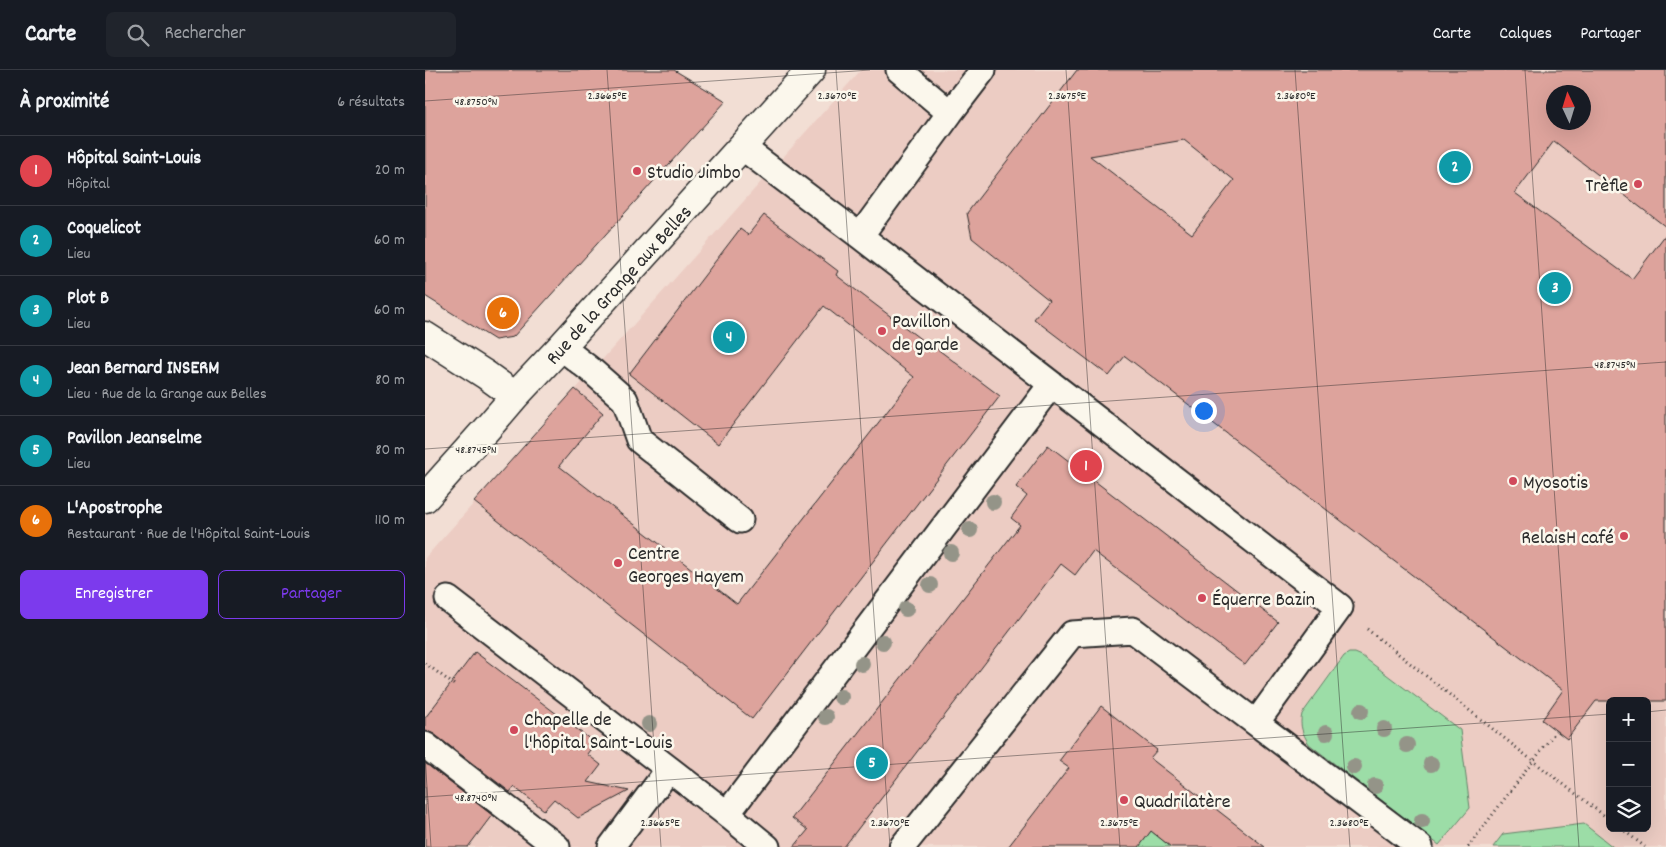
<!DOCTYPE html>
<html lang="fr">
<meta charset="utf-8">
<style>
:root{--surface:#171b24;--page:#20242c;--text:#f1f3f6;--muted:#9ea1a6;--line:#363941;--accent:#7c3aed}
body{margin:0;font-family:Dekko,sans-serif;background:var(--page);color:var(--text)}
.controls{position:absolute;right:15px;bottom:15px;display:grid;overflow:hidden;border-radius:8px;box-shadow:0 5px 20px #0002}
.controls button{width:45px;height:45px;display:grid;place-items:center;padding:0;border:0;border-bottom:1px solid var(--line);background:var(--surface);color:var(--text);font:25px sans-serif}
.compass{position:absolute;left:1121px;top:15px;width:45px;height:45px;border-radius:50%;background:var(--surface);box-shadow:0 5px 20px #0002;rotate:356deg}
.you{position:absolute;left:778px;top:340px;width:18px;height:18px;margin:-12px;border:4px solid #fff;border-radius:50%;background:#1a73e8;box-shadow:0 0 0 8px #1a73e833}
.badge{display:grid;place-items:center;width:32px;height:32px;border-radius:50%;background:var(--accent);color:#fff;font-size:16px;font-weight:700}
.pin{position:absolute;translate:-50% -50%;border:2px solid #fff;box-shadow:0 1px 5px #0006}
.list{margin:0;padding:0;list-style:none}
h2{display:flex;justify-content:space-between;align-items:center;height:65px;margin:0;padding:0 20px;font-size:21px}
h2 small{font-size:16px;font-weight:400;color:var(--muted)}
.list li{display:grid;grid-template-columns:32px 1fr auto;gap:15px;align-items:center;box-sizing:border-box;height:70px;padding:0 20px;border-top:1px solid var(--line)}
.list b{display:block;font-size:19px;white-space:nowrap}
.list p{margin:0;font-size:16px;white-space:nowrap;color:var(--muted)}
.list em{font-size:16px;font-style:normal;color:var(--muted)}
.actions{display:flex;gap:10px;padding:15px 20px}
.actions a{flex:1;padding:11px 0;border:1px solid var(--accent);border-radius:8px;text-align:center;font-size:18px;color:var(--accent)}
.actions .main{background:var(--accent);color:#fff}
.icon{flex:none;width:28px;height:28px;fill:none;stroke:currentColor;stroke-width:2;stroke-linecap:round;stroke-linejoin:round}
.map{position:relative;flex:none;width:1241px;height:777px;overflow:hidden}
header{display:flex;align-items:center;gap:30px;box-sizing:border-box;height:70px;padding:0 25px;background:var(--surface);border-bottom:1px solid var(--line)}
header strong{font-size:24px}
nav{display:flex;gap:28px;margin-inline-start:auto;font-size:18px}
.search{width:350px;height:45px;background:var(--page);display:flex;align-items:center;gap:12px;box-sizing:border-box;padding:0 18px;border-radius:8px;color:var(--muted);font-size:19px}
main{display:flex}
aside{flex:1;background:var(--surface)}
.map>svg:first-child{display:block}
.built{fill:#ecccc3;fill-rule:evenodd}
.green{fill:#9cdda7;stroke:#648469}
.building{fill:#dda39c;stroke:#2b2b2b;fill-rule:evenodd}
.lines{fill:none;stroke-linecap:round;stroke-linejoin:round}
.service-casing{stroke:#2b2b2b;stroke-width:29}
.minor-casing{stroke:#2b2b2b;stroke-width:31}
.path{stroke:#2b2b2b;stroke-width:3;stroke-dasharray:1 4;stroke-linecap:butt}
.service{stroke:#fbf7ec;stroke-width:25}
.minor{stroke:#fbf7ec;stroke-width:28}
.tree{fill:#949488}
.ticks{fill:none;stroke:#2b2b2b;stroke-width:1;stroke-opacity:0.45}
.poi-dot{fill:#d1495b;stroke:#fbf7ec;stroke-width:2}
.labels{text-anchor:middle;stroke-width:5;stroke-linejoin:round;paint-order:stroke}
.poi-label{font-size:20px;fill:#2b2b2b;stroke:#fbf7ec;text-anchor:start}
.street-label{font-size:20px;fill:#2b2b2b;stroke:#fbf7ec}
.ticks-label{font-size:12px;text-anchor:middle;fill:#2b2b2b;stroke:#fbf7ec;stroke-width:5;stroke-linejoin:round;paint-order:stroke}
</style>
<header>
<strong>Carte</strong>
<div class="search"><svg class="icon" aria-label="search" viewBox="0 0 24 24"><circle cx="10" cy="10" r="6"/><path d="M15 15l6 6"/></svg>Rechercher</div>
<nav><a>Carte</a><a>Calques</a><a>Partager</a></nav>
</header>
<main>
<aside>
<h2>À proximité<small>6 résultats</small></h2>
<ul class="list">
<li><span class="badge" style="background:#e0444e">1</span><div><b>Hôpital Saint-Louis</b><p>Hôpital</p></div><em>20 m</em></li>
<li><span class="badge" style="background:#0f9aa8">2</span><div><b>Coquelicot</b><p>Lieu</p></div><em>60 m</em></li>
<li><span class="badge" style="background:#0f9aa8">3</span><div><b>Plot B</b><p>Lieu</p></div><em>60 m</em></li>
<li><span class="badge" style="background:#0f9aa8">4</span><div><b>Jean Bernard INSERM</b><p>Lieu · Rue de la Grange aux Belles</p></div><em>80 m</em></li>
<li><span class="badge" style="background:#0f9aa8">5</span><div><b>Pavillon Jeanselme</b><p>Lieu</p></div><em>80 m</em></li>
<li><span class="badge" style="background:#e8710a">6</span><div><b>L'Apostrophe</b><p>Restaurant · Rue de l'Hôpital Saint-Louis</p></div><em>110 m</em></li>
</ul>
<div class="actions"><a class="main">Enregistrer</a><a>Partager</a></div>
</aside>
<div class="map">
<svg width="1241" height="777" viewBox="0 0 1241 777">
<rect width="100%" height="100%" fill="#f2ded4"/>
<filter id="ink" filterUnits="userSpaceOnUse"><feTurbulence type="fractalNoise" baseFrequency=".02" numOctaves="2"/><feDisplacementMap in="SourceGraphic" scale="10" xChannelSelector="R" yChannelSelector="G"/><feConvolveMatrix kernelMatrix="1 2 1 2 8 2 1 2 1" color-interpolation-filters="sRGB"/></filter>
<g filter="url(#ink)">
<!-- built -->
<path class="built" d="M436,0H1241V777H0V488ZM1128,22H1158V52H1128ZM1185,631H1222V758H1185Z"/>
<!-- green -->
<path class="green" d="M924,583H930L937,586L1035,660L1045,738L1014,775L884,674C878,664 874,656 877,644L919,586Z
M1159,754L1188,777H1068L1078,764Z
M726,761L746,777H714Z"/>
<!-- building -->
<path class="building" d="M0,0H249L301,31L88,267L70,270L0,226Z
M652,0H1241V157L1129,71L1090,123L1207,209L1241,164V631H1171L1142,669L1117,650L1138,620L700,286L684,306L609,249L624,230L547,168L542,143ZM1128,22H1158V52H1128ZM759,70L809,110L767,164L665,86Z
M339,145L413,201L411,205L510,280L511,278L575,326L327,649L49,432L150,319L178,343L134,396L312,534L489,307L399,236L293,374L204,304L315,159L323,165Z
M623,375L853,552L820,595L668,481L650,505L636,494L419,777H369L383,760L367,748L595,455L586,448L602,426L591,417Z
M50,582L170,673L162,684L176,695L163,712L204,721L153,748L129,729L119,740L89,717L85,722L9,664L0,661V648Z
M676,636L732,680L725,688L840,777H746L726,761L714,777H583L644,698L634,691Z
M0,693L67,745L43,777H0Z"/>
<g class="lines">
<defs>
<path id="service" d="M474,0L525,43L558,0
M317,77L435,166L915,537L831,653
M435,166L525,43
M136,277L167,301L200,330L214,370L315,450
M23,529L244,699
M0,675L132,777
M302,744L342,777
M186,777L244,699L302,744L626,315
M477,777L647,564L708,560L995,777"/>
<path id="minor" d="M0,266L61,305L90,326
M0,428L66,354L90,326L136,277L386,0"/>
</defs>
<!-- service casing -->
<use href="#service" class="service-casing"/>
<!-- minor casing -->
<use href="#minor" class="minor-casing"/>
<!-- path -->
<path class="path" d="M942,559L1108,691L1185,750
M0,593L32,617
M1196,758L1220,777
M1043,777L1131,661"/>
<!-- service -->
<use href="#service" class="service"/>
<!-- minor -->
<use href="#minor" class="minor"/>
</g>
<!-- trees -->
<g class="tree">
<circle cx="568" cy="432" r="8"/>
<circle cx="545" cy="460" r="8"/>
<circle cx="526" cy="483" r="8"/>
<circle cx="505" cy="515" r="8"/>
<circle cx="481" cy="539" r="8"/>
<circle cx="458" cy="572" r="8"/>
<circle cx="437" cy="594" r="8"/>
<circle cx="416" cy="627" r="8"/>
<circle cx="936" cy="641" r="8"/>
<circle cx="401" cy="647" r="8"/>
<circle cx="224" cy="654" r="8"/>
<circle cx="959" cy="659" r="8"/>
<circle cx="901" cy="663" r="8"/>
<circle cx="982" cy="675" r="8"/>
<circle cx="1006" cy="694" r="8"/>
<circle cx="929" cy="697" r="8"/>
<circle cx="950" cy="716" r="8"/>
<circle cx="997" cy="751" r="8"/>
</g>
</g>
<!-- ticks -->
<path class="ticks" d="M182,0L236,777M411,0L465,777M641,0L695,777M870,0L925,777M1100,0L1154,777M0,31L445,0M0,379L1241,292M1222,642L1241,640M0,687L6,777M0,727L1185,644"/>
<!-- markers -->
<g class="poi-dot">
<circle cx="212" cy="101" r="5"/>
<circle cx="1213" cy="114" r="5"/>
<circle cx="457" cy="261" r="5"/>
<circle cx="1088" cy="411" r="5"/>
<circle cx="1199" cy="466" r="5"/>
<circle cx="193" cy="493" r="5"/>
<circle cx="777" cy="528" r="5"/>
<circle cx="89" cy="660" r="5"/>
<circle cx="699" cy="730" r="5"/>
</g>
<g class="labels">
<!-- poi labels -->
<g class="poi-label">
<text x="222" y="108">Studio Jimbo</text>
<text x="1203" y="121" text-anchor="end">Trèfle</text>
<text x="467" y="257">Pavillon<tspan x="467" dy="23">de garde</tspan></text>
<text x="1098" y="418">Myosotis</text>
<text x="1189" y="473" text-anchor="end">RelaisH café</text>
<text x="203" y="489">Centre<tspan x="203" dy="23">Georges Hayem</tspan></text>
<text x="787" y="535">Équerre Bazin</text>
<text x="99" y="655">Chapelle de<tspan x="99" dy="23">l'hôpital Saint-Louis</tspan></text>
<text x="709" y="737">Quadrilatère</text>
</g>
<!-- street labels -->
<g class="street-label">
<text transform="translate(193 214) rotate(-48)" y="7">Rue de la Grange aux Belles</text>
</g>
</g>
<g class="ticks-label">
<text x="182" y="29">2.3665°E</text>
<text x="412" y="29">2.3670°E</text>
<text x="642" y="29">2.3675°E</text>
<text x="871" y="29">2.3680°E</text>
<text x="51" y="35">48.8750°N</text>
<text x="1190" y="298">48.8745°N</text>
<text x="51" y="383">48.8745°N</text>
<text x="51" y="731">48.8740°N</text>
<text x="235" y="756">2.3665°E</text>
<text x="465" y="756">2.3670°E</text>
<text x="694" y="756">2.3675°E</text>
<text x="924" y="756">2.3680°E</text>
</g>
</svg>
<div class="controls">
<button>+</button>
<button>−</button>
<button><svg class="icon" aria-label="layers" viewBox="0 0 24 24"><path d="M12 4l9 5-9 5-9-5zM3 14l9 5 9-5"/></svg></button>
</div>
<svg class="compass" viewBox="-18 -18 36 36"><path d="M0-13l5 13h-10z" fill="#e53935"/><path d="M0 13l5-13h-10z" fill="#9ea1a6"/></svg>
<div class="you"></div>
<div class="pin badge" style="left:661px;top:396px;background:#e0444e">1</div>
<div class="pin badge" style="left:1030px;top:97px;background:#0f9aa8">2</div>
<div class="pin badge" style="left:1130px;top:218px;background:#0f9aa8">3</div>
<div class="pin badge" style="left:304px;top:267px;background:#0f9aa8">4</div>
<div class="pin badge" style="left:447px;top:693px;background:#0f9aa8">5</div>
<div class="pin badge" style="left:78px;top:243px;background:#e8710a">6</div>
</div>
</main>
